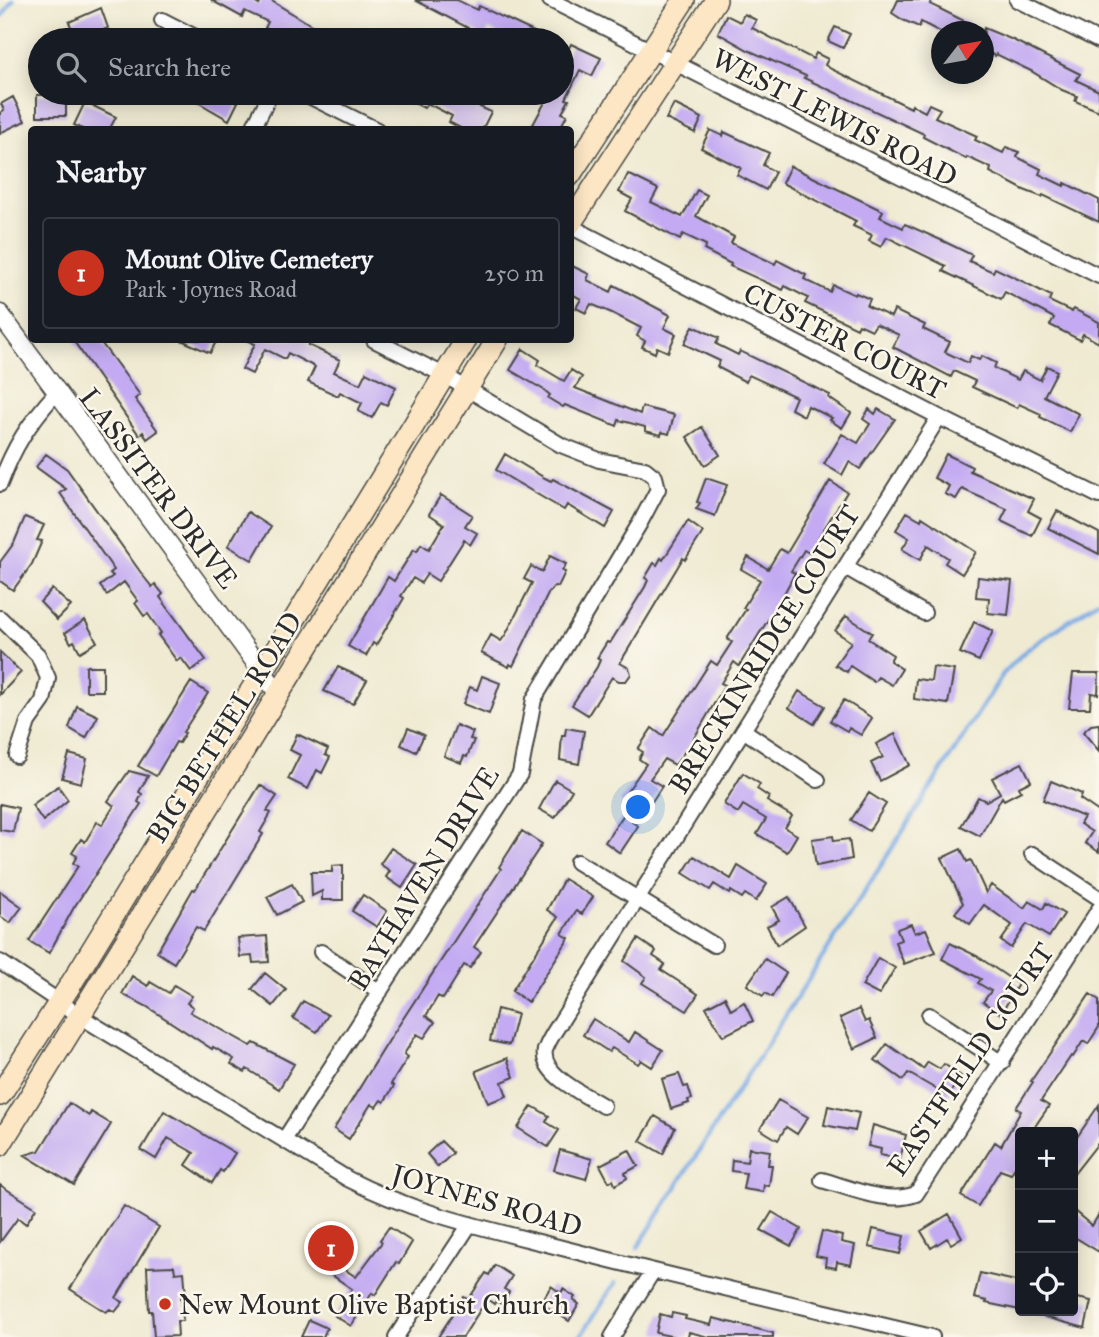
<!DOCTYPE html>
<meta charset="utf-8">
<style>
:root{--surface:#171b24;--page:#20242c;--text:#f1f3f6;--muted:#9ea1a6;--line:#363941;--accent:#c8321e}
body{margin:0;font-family:"IM FELL Great Primer",serif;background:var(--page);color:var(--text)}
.controls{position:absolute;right:21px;bottom:21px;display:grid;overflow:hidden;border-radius:7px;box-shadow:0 4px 18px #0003}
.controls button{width:63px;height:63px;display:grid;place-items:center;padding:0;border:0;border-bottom:2px solid var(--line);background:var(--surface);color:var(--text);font:35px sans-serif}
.compass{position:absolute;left:931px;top:21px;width:63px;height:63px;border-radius:50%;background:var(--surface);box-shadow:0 4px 18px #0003;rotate:59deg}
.you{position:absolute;left:639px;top:808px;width:24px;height:24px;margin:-18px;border:5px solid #fff;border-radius:50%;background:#1a73e8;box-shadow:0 0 0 10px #1a73e833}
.badge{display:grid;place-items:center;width:46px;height:46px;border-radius:50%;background:var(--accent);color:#fff;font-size:23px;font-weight:700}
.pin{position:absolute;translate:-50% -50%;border:4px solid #fff;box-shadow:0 2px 7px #0006}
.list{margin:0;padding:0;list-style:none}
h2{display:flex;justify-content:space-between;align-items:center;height:91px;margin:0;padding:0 28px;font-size:30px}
h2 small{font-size:23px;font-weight:400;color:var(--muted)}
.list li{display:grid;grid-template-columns:46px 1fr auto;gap:21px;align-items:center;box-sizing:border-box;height:112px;margin:0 14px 14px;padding:0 14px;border:2px solid var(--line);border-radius:7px}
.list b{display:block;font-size:26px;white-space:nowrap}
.list p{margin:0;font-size:23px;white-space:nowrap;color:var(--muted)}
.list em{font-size:23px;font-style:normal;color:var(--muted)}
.icon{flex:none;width:38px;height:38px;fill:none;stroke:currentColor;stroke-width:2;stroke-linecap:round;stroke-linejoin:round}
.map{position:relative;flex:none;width:1099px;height:1337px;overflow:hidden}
.search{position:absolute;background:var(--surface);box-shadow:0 4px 18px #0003;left:28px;top:28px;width:546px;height:77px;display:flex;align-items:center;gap:18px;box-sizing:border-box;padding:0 24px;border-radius:38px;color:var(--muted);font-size:26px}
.panel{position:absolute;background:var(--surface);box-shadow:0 4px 18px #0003;left:28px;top:126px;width:546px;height:217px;border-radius:7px}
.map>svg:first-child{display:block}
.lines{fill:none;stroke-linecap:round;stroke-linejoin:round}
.stream{stroke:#7aaae5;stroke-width:4.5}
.building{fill:#c3aaf2}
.minor-casing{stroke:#484844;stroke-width:18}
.tertiary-casing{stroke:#484844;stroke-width:21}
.secondary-casing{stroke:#484844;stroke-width:24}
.minor{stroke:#fff;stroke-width:14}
.tertiary{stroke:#fff;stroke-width:18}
.secondary{stroke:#fce6c4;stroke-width:21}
.poi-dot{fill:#c8321e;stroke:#fbf7ec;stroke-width:2.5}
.labels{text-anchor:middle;stroke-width:5;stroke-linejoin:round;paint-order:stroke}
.street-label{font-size:28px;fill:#2b2b2b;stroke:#fbf7ec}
.poi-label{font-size:28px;fill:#2b2b2b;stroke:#fbf7ec;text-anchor:start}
</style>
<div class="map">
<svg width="1099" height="1337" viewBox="0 0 1099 1337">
<rect width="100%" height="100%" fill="#fbf7ec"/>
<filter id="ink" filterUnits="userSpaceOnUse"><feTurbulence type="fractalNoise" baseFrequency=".0143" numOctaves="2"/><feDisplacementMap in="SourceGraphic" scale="14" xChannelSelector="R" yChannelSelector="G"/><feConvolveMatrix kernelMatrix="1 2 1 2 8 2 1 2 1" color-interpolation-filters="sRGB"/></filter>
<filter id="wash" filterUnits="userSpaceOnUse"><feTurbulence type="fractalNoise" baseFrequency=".00686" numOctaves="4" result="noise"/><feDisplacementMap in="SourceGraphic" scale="28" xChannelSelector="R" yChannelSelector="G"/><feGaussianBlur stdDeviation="1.57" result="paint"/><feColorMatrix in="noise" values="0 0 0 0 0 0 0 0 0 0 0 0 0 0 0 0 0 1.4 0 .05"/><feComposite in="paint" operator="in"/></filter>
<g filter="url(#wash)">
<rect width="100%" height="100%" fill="#efead1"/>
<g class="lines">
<!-- stream -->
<path class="stream" d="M0,19L13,0
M638,1247L1003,674L1024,652L1099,600
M580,1337L615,1283"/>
</g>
<g id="blocks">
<!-- building -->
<path class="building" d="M211,0H251L259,5L262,0H270L318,29L319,27L344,40H290L265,28L268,22L245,11L242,17Z
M415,0H457L477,10L479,6L534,32L529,40H510L489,29L485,37Z
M898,0H932L930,4L984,31V28L1013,40L1080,74L1076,80L1099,91V111L1075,101L1077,96L1062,90L1031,71L996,54L995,56L984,50V32H940L921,22L919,27L903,20L892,13Z
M101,8L108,28L96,33L98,40H46L72,29L69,22Z
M744,14L756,20L752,28L813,59L816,53L828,59L825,65L831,69L911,108L912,105L925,112L929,104L940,109L935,117L977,136L975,140L1003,153L1006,147L1019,152L1017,157L1041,169L1039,174L1064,186L1065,183L1099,200V222L1043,195L1042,197L1024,190L990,172L991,168L967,157L966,159L923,137L924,134L804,78L806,76L748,50L718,33L726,15L740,22Z
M835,27L850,34L843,48L828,41Z
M571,44L601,58L592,76L580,70L566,99L569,100L562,113L567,115L559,130H530L550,93H562V62Z
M182,93H219L238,102L229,120Z
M394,93H449L460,99L464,93L483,101L480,107L491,112L482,130H464L449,122L452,116L427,103L424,108Z
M37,95H66V116H37Z
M13,97L25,121L0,133V113L4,110L1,104Z
M85,102L116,117L109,130H84L74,125Z
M674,104L702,118L695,133L666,119Z
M710,130L723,136L724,132L769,153L763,165L775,172L766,190L737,175L741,168L701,148Z
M790,166L883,211L880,217L903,228L905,224L943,241L972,255L969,261L993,272L995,268L1024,282L1051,296L1049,301L1072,312L1074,309L1099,322V343L1083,334L1080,340L1050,325L1054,318L1005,292L1001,299L953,276L943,271L946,266L887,237L881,247L869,241L872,235L853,226L856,221L782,183Z
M628,174L658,189L651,202L682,217L697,190L707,195L696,216L734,237L731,243L775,264L777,260L806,275L804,279L830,292L833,285L855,295L856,293L870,299L867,306L891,317L894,310L925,325L923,329L950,342L945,352L968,363L971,356L979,360L982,356L996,363L994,368L1018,380L1023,371L1040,380L1047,366L1057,371L1044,396L1079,414L1070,432L1040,417L1041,414L1019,404L1017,408L972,387L975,381L954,371L951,377L893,347L899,335L876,324L872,330L859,324L857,328L805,303L808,298L785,286L783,290L730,266L731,264L704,250L706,245L683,234L680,240L625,211L632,199L619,192Z
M570,265L589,274L587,280L611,292L614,285L670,315L664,328L676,334L668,352L657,347L655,353L642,347L645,341L637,336L641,328L612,313L591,304L586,313L576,308L581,299L570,293Z
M693,326L719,338L716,344L738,355L740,351L830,395L829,398L851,413L842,428L830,420L832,418L808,406L804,416L791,409L796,397L749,375L746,382L717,367L720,361L684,344Z
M73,340H99L140,395L135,399L158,431L147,439L143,432L139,435Z
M181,340H217L210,353Z
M246,340H303L310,343L308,345L340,360L334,372L360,384L366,372L396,387L387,405L381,402L372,418L358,411L362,403L340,392L338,396L308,382L315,367L288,353L285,359L265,349L252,374L242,369L255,344Z
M523,349L540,360L537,365L564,381L571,370L582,377L575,388L640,414L642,407L674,415L669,434L662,432L661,435L645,431V427L619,420L617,426L565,405L563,407L548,398L550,395L544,390L510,370Z
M869,409L875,414L878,409L895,419L860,469L849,462L842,475L824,464L842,434L858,443L870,424L863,419Z
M702,427L720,455L705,465L687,437Z
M46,454L67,469L144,577L152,587L155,584L163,594L160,597L206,660L191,671L181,658L177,661L158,635L161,633L148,614L144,616L135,603L138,601L124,582L107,595L100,586L113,576L110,573L114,570L60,493L66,489L36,467Z
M505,454L545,478L551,481L553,479L614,512L605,528L567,505L564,510L496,470Z
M946,454L972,467L970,471L1034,499L1028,511L1041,518L1032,536L1001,521L1007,509L962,489L956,499L945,494L949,486L934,478Z
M706,478L727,485L715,516L696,509L700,503L697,502Z
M830,481L847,492L809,553L804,550L791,571L795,573L780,601L739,666L734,662L721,683L725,685L693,740L675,765L664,759L650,779L662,786L651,803L646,800L632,822L638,826L620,853L605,842L629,807L620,802L646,764L639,759L643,752L638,749L652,728L663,736L711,661L717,665L732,642L727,639L746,609L743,608L760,580L741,569L748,557L768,569L780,549L787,553Z
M441,495L472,515L465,526L477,533L470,545L464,540L438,581L427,574L421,583L413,578L401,596L404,598L376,645L373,643L366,656L348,646L388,577L394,581L414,549L417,551L421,544L429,549L444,524L429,514Z
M1057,511L1099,533V554L1048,528Z
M248,512L271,527L252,560L228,546Z
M907,512L921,520L922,517L976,552L962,574L945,563L948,558L928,545L920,560L902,549L909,538L896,530Z
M25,517L44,525L37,540L42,541L32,564L13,590L0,581V562L14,543Z
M688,521L703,532L685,560L683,558L620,663L629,668L631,674L626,681H619L612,677L588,715L572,705L597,667L600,660L597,658L607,642L610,643L645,587L648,580L645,578L654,563L657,565L661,558L663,560Z
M550,556L566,564L562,571L565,572L558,587L554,586L549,592L513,666L510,664L509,667L481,653L491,635L501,641L506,634L532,583L524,579L531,566L542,572Z
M978,577L1012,581L1008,615L988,613L989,598L976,597Z
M52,589L71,606L57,620L40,602Z
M846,616L872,633L868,639L893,655L890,661L902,669L892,685L878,677L874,682L850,666L847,672L835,665L851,642L835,631Z
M85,620L97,642L80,652L74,641L71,643L65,633Z
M974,622L993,631L979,661L960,653Z
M0,652L21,672L0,695Z
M86,666H103V691H86Z
M338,667L367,680L353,704L324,691Z
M933,667L954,670L948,704L914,699L916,679L931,681Z
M1073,673H1099L1098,694L1091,693L1090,708H1069Z
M482,676L500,683L489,714L463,704L470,687L477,690Z
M191,682L208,693L183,732L185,733L179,743L176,742L156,776L138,766Z
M799,691L825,706L814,724L789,708Z
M844,700L872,718L861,735L849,728L847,731L830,721Z
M77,706L98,716L86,738L69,728Z
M1099,724V751L1083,732L1091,725Z
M456,725L473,732L470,739L474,740L467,757L464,756L461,763L444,756Z
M408,728L424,735L416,752L401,745Z
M566,728L584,731L579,764L560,760L562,735H565Z
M297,734L328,749L325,755L330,757L322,773L317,770L308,789L288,779L300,755L290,750Z
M895,734L910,765L880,781L871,763L883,757L876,744Z
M69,754L87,759L81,783L62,778Z
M1022,763L1031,781L1019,787L1021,791L1004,800L1002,797L980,836L961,826L978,797L986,801L1000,793L992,778Z
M129,771L148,776L139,792L142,794L138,802L141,804L73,909L49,953L29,941L78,866L73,863L77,856L72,853L81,839L85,842L97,822L102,825L114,806L108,801Z
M743,773L760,784L757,789L769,797L767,801L792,816L785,828L797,835L787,852L757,834L766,819L743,805L738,813L724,804Z
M555,780L572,790L555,818L539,809Z
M1051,781L1082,794L1080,799L1099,812V852L1085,843L1092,832L1080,824L1084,817L1043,800Z
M260,785L277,796L267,811L271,813L260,832L263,834L204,931L196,927L174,963L157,952L193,889L195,890Z
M58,786L68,800L43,821L32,805Z
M869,793L886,804L869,831L851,820Z
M0,804L18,808L13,832L0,830Z
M522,831L542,844L474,947L481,952L470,968L464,965L443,999L438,996L426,1016L435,1022L424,1038L417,1034L404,1054L408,1057L391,1084L394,1086L384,1102L381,1100L376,1107L371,1104L349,1139L334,1129L393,1034L501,869L499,867Z
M833,836L834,841L849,839L852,859L816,866L812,839Z
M391,848L417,865L402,888L386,877L390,871L380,864Z
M961,849L967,862L971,860L986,893L991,885L1024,908L1029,901L1043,909L1046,903L1064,914L1049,937L1027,924L1011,948L1001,941L1012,925L984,905L970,924L955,913L963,903L942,858Z
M694,856L731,879L738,866L767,884L756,901L745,894L742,898L731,891L730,894L714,884L710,890L683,873Z
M343,865V900H322V891L312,896L311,872H332V866Z
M564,879L593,897L582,914L576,911L562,934L569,938L528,1002L512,991L558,917L547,910Z
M292,884L302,902L277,915L267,897Z
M0,891L22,907L10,923L0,916Z
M363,895L387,911L377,927L352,911Z
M789,897L805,926L777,945L767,926L779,920L772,907Z
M911,924L915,933L926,929L936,952L904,964L895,942L901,940L897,929Z
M267,936L269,962L253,963L252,956L240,957L238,938Z
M638,939L656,951L653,956L665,964L661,970L698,994L687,1011L642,983L646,977L624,961Z
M950,943L977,956L1018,984L1001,1014L983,1002L991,991L978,983L981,979L942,959Z
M878,958L895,968L879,995L862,986Z
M765,959L786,973L772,997L765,993L763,996L747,985Z
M265,973L286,990L273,1006L252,989Z
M132,976L148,986L150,982L169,993L174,985L192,996L187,1003L193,1007L190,1012L251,1046L254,1043L294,1064L279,1089L247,1069L245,1072L231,1064L234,1059L213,1047L212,1049L146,1006L122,994Z
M1090,994L1099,1000V1027L1088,1044L1083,1041L1073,1057L1071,1056L1041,1101L1049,1106L1031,1132H1020V1159L1011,1174L1000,1170L978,1206L961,1196L995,1142L1001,1146L1021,1111L1016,1108L1033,1082L1031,1081Z
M725,997L731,1010L744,1002L753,1021L723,1036L706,1007Z
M303,1001L328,1015L317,1032L293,1018Z
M497,1009L517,1014L509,1045L490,1041Z
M859,1009L865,1022L869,1020L877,1038L854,1049L840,1018Z
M593,1019L629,1042L635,1032L663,1050L652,1067L641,1060L638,1064L612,1048L609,1052L583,1035Z
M887,1044L923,1069L928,1062L940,1069L944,1064L961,1076L948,1096L908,1073L903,1080L875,1060Z
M507,1058L514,1077L502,1082L507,1096L488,1103L476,1071Z
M679,1074L684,1087L688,1086L692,1099L688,1100L689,1103L671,1109L662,1079Z
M778,1100L808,1117L797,1134L786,1127L778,1140L760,1129Z
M69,1103L89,1116L91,1112L111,1124L74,1185L25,1155L39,1151Z
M1099,1105V1142L1073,1175V1143Z
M532,1106L549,1116L546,1122L559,1130L548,1147L518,1128Z
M828,1106L859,1113L855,1131L824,1125Z
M164,1111L235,1153L223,1172L220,1170L212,1183L186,1165L194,1153L168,1138L156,1159L141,1150Z
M655,1116L675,1128L663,1154L640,1141Z
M873,1125L906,1135L900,1159L880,1155L881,1149L868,1146Z
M441,1141L453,1153L438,1167L427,1154Z
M749,1148L770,1151L768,1165H772L769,1186L764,1185L763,1192L743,1189L746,1173L731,1171L732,1160L747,1162Z
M560,1150L592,1159L586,1179L554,1170Z
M629,1150L638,1166L625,1173L627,1178L615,1185L613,1180L609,1182L600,1165Z
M0,1185L36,1208L26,1224L18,1218L0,1242Z
M124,1206L159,1227L116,1298L123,1302L115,1312L110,1309L106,1312L70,1289Z
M1073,1210L1092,1226L1099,1214V1252L1073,1236Z
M772,1212L801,1229L791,1246L761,1230Z
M949,1214L962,1237L951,1244L947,1238L931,1248L921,1231Z
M389,1227L412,1242L399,1264L396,1262L375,1295L372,1293L351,1326L335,1316L352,1289L326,1271L332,1261L356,1277L382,1242L380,1240Z
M873,1229L904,1236L900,1254L869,1247Z
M822,1231L842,1236L841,1242L855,1245L851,1265L837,1262L836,1268L825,1266L826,1258L816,1256Z
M495,1265L512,1276L504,1289L509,1292L501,1304L496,1301L494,1304L487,1299L463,1337H438L464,1297L468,1300L486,1273L489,1275Z
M174,1266L175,1273L184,1272L186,1296H181L183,1321H177L178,1336L154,1337L152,1311H149L147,1267Z
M980,1273L1020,1282V1310L986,1303L987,1301L974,1298Z
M551,1286L561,1293L563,1289L575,1297L573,1300L579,1304L569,1321L541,1303Z
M1073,1297L1091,1301L1085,1328L1037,1315L1038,1311H1073Z
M672,1313L686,1316L685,1319L711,1325L713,1318L773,1333V1337H709L689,1332L688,1337H675L656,1333L660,1314L671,1317Z
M309,1320L327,1328L323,1337H301Z"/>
</g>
</g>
<g filter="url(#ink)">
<use href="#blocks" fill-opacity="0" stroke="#484844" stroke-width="2"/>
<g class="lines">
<defs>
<path id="minor" d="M550,0L1099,276
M1017,0L1099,41
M162,20L201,40
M303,93L377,130
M252,130L271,93
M570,226L939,417L1099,496
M0,484C14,446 29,423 56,393
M845,567L924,613
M0,618L38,655L48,678L43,701L28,722L17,756
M743,730L818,780
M1032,854L1099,898
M577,862L714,945
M321,952L380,992
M0,962L91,1023L348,1179C417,1215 494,1230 570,1250C690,1281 811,1308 932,1337
M929,1015L1002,1063
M603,1106C586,1095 540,1075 545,1050C547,1045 550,1039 553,1034L939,417
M284,1140L520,774L534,699L640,523L658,489L655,477L645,469L599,460L561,445L444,375L374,340
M822,1180C851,1188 887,1205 916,1194L1099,909
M396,1337L470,1224
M612,1337L653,1271"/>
<path id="tertiary" d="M0,314L278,693"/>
<path id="secondary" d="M570,175L684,0
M570,224L716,0
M0,1095L71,984L466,340
M0,1145L497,340"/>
</defs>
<!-- minor casing -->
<use href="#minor" class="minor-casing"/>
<!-- tertiary casing -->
<use href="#tertiary" class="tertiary-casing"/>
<!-- secondary casing -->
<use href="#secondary" class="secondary-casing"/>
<!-- minor -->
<use href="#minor" class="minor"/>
<!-- tertiary -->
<use href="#tertiary" class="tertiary"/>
<!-- secondary -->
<use href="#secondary" class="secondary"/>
</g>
</g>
<!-- markers -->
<circle class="poi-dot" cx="165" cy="1304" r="7"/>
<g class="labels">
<!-- street labels -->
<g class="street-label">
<text transform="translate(835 117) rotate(27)" y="10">WEST LEWIS ROAD</text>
<text transform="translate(845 341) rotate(27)" y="10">CUSTER COURT</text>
<text transform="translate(159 488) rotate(53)" y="10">LASSITER DRIVE</text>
<text transform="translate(764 649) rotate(-58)" y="10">BRECKINRIDGE COURT</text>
<text transform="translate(224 727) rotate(-58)" y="10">BIG BETHEL ROAD</text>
<text transform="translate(423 878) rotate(-58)" y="10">BAYHAVEN DRIVE</text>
<text transform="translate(970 1059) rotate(-56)" y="10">EASTFIELD COURT</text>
<text transform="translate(487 1200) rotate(16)" y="10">JOYNES ROAD</text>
</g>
<!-- poi labels -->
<g class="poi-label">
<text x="179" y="1314">New Mount Olive Baptist Church</text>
</g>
</g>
</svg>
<div class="controls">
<button>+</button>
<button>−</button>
<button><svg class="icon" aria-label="locate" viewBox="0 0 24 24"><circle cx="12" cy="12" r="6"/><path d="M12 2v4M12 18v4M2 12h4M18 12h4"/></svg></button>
</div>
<svg class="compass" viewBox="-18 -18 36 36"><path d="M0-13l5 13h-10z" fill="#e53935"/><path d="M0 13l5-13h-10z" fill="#9ea1a6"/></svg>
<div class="you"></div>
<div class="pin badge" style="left:331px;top:1248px">1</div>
<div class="search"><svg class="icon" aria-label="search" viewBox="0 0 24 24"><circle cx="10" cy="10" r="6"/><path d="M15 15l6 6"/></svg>Search here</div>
<section class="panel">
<h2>Nearby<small></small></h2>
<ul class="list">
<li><span class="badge">1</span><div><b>Mount Olive Cemetery</b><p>Park · Joynes Road</p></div><em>250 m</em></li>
</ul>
</section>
</div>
